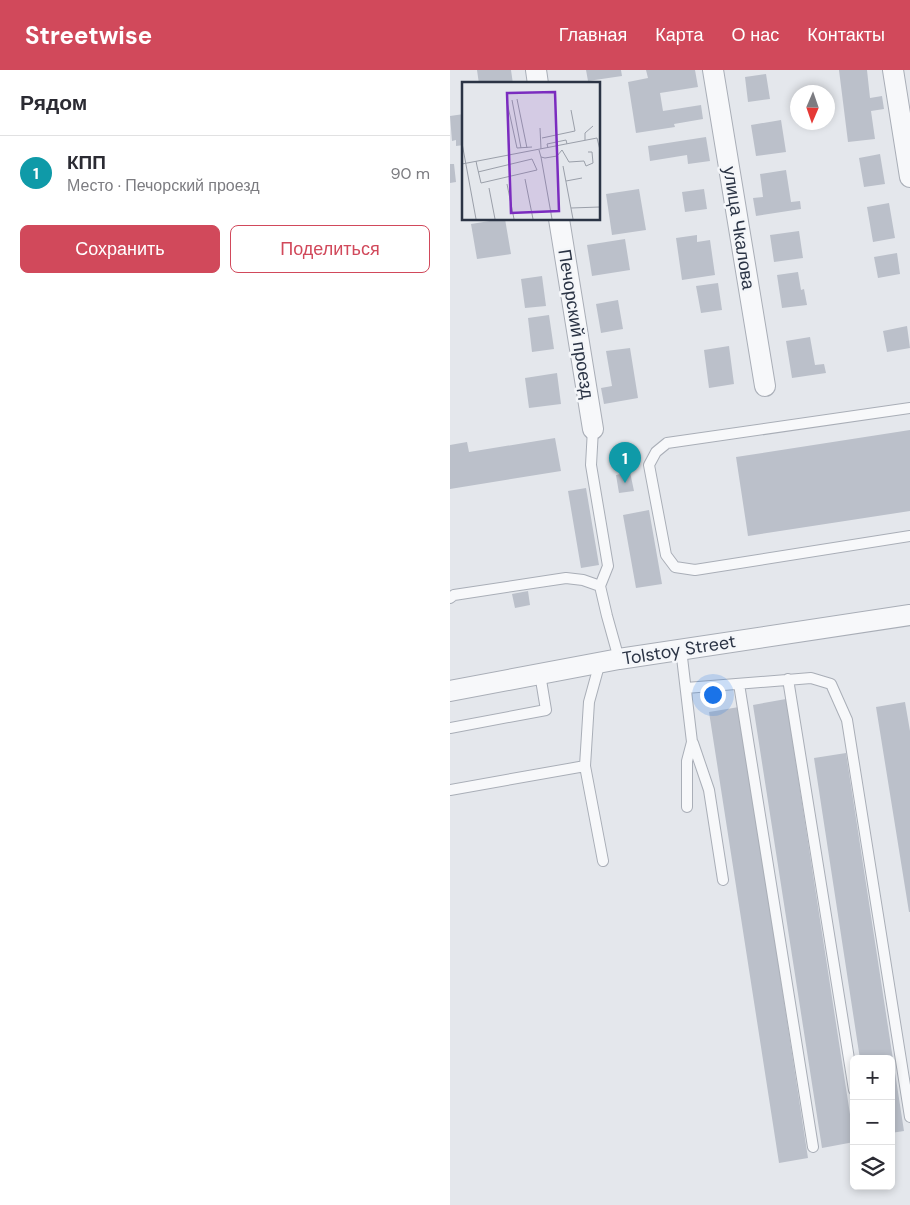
<!DOCTYPE html>
<html lang="ru">
<meta charset="utf-8">
<style>
:root{--surface:#fff;--page:#f2f2f3;--text:#2b2b33;--muted:#7c7c81;--line:#e1e1e2;--accent:#d1495b}
body{margin:0;font-family:"DM Sans",sans-serif;background:var(--page);color:var(--text)}
.controls{position:absolute;right:15px;bottom:15px;display:grid;overflow:hidden;border-radius:8px;box-shadow:0 2px 8px #0003}
.controls button{width:45px;height:45px;display:grid;place-items:center;padding:0;border:0;border-bottom:1px solid var(--line);background:var(--surface);color:var(--text);font:25px sans-serif}
.compass{position:absolute;left:340px;top:15px;width:45px;height:45px;border-radius:50%;background:var(--surface);box-shadow:0 2px 8px #0003;rotate:182deg}
.you{position:absolute;left:262px;top:624px;width:18px;height:18px;margin:-12px;border:4px solid #fff;border-radius:50%;background:#1a73e8;box-shadow:0 0 0 8px #1a73e833}
.badge{display:grid;place-items:center;width:32px;height:32px;border-radius:50%;background:var(--accent);color:#fff;font-size:16px;font-weight:700}
.pin{position:absolute;translate:-50% -41px;filter:drop-shadow(0 1px 2px #0008)}
.pin::after{content:'';position:absolute;top:26px;width:18px;height:15px;background:inherit;clip-path:polygon(0 0,100% 0,50% 100%)}
.list{margin:0;padding:0;list-style:none}
h2{display:flex;justify-content:space-between;align-items:center;height:65px;margin:0;padding:0 20px;font-size:21px}
h2 small{font-size:16px;font-weight:400;color:var(--muted)}
.list li{display:grid;grid-template-columns:32px 1fr auto;gap:15px;align-items:center;box-sizing:border-box;height:75px;padding:0 20px;border-top:1px solid var(--line)}
.list b{display:block;font-size:19px;white-space:nowrap}
.list p{margin:0;font-size:16px;white-space:nowrap;color:var(--muted)}
.list em{font-size:16px;font-style:normal;color:var(--muted)}
.actions{display:flex;gap:10px;padding:15px 20px}
.actions a{flex:1;padding:11px 0;border:1px solid var(--accent);border-radius:8px;text-align:center;font-size:18px;color:var(--accent)}
.actions .main{background:var(--accent);color:#fff}
.icon{flex:none;width:28px;height:28px;fill:none;stroke:currentColor;stroke-width:2;stroke-linecap:round;stroke-linejoin:round}
.map{position:relative;flex:none;width:460px;height:1135px;overflow:hidden}
header{display:flex;align-items:center;gap:30px;box-sizing:border-box;height:70px;padding:0 25px;background:var(--accent);color:#fff}
header strong{font-size:24px}
nav{display:flex;gap:28px;margin-inline-start:auto;font-size:18px}
main{display:flex}
aside{flex:1;background:var(--surface)}
.map>svg:first-child{display:block}
.building{fill:#bbc0ca}
.lines{fill:none;stroke-linecap:round;stroke-linejoin:round}
.service-casing{stroke:#a9aeb7;stroke-width:12}
.minor-casing{stroke:#a9aeb7;stroke-width:22}
.service{stroke:#f7f8fa;stroke-width:10}
.minor{stroke:#f7f8fa;stroke-width:20}
.labels{text-anchor:middle;stroke-width:5;stroke-linejoin:round;paint-order:stroke}
.street-label{font-size:18px;fill:#2b3445;stroke:#f4f6f9}
.inset-road{fill:none;stroke:#9a9fa9;stroke-width:1}
.view{fill:#7b2cbf;fill-opacity:0.15;stroke:#7b2cbf;stroke-width:2.5}
.inset-edge{fill:none;stroke:#2b3445;stroke-width:2.5}
</style>
<header>
<strong>Streetwise</strong>
<nav><a>Главная</a><a>Карта</a><a>О нас</a><a>Контакты</a></nav>
</header>
<main>
<aside>
<h2>Рядом<small></small></h2>
<ul class="list">
<li><span class="badge" style="background:#0f9aa8">1</span><div><b>КПП</b><p>Место · Печорский проезд</p></div><em>90 m</em></li>
</ul>
<div class="actions"><a class="main">Сохранить</a><a>Поделиться</a></div>
</aside>
<div class="map">
<svg width="460" height="1135" viewBox="0 0 460 1135">
<rect width="100%" height="100%" fill="#e4e7ec"/>
<!-- building -->
<path class="building" d="M27,0H61L63,14H29Z
M136,0H171L172,6L138,11Z
M196,0H245L248,17L210,23L213,41L251,35L253,49L224,54L225,57L186,63L178,12L198,8Z
M389,0H417L420,28L432,26L434,39L421,41L425,69L398,72Z
M316,4L320,29L298,32L295,7Z
M14,44V75L6,76V70L2,71L0,46Z
M331,50L336,82L306,86L301,55Z
M256,67L260,91L238,94L237,85L200,91L198,76Z
M430,84L435,114L414,117L409,88Z
M0,94H4L6,112L0,113Z
M336,100L341,132L350,131L351,139L306,146L303,128L313,127L310,104Z
M189,119L196,160L162,165L156,124Z
M254,119L257,139L235,142L232,122Z
M439,133L445,168L423,172L417,137Z
M52,149H55L61,184L27,189L21,154Z
M349,161L353,188L324,192L320,165Z
M247,165V172L260,170L265,205L232,210L226,168Z
M175,169L180,200L142,206L137,175Z
M447,183L450,204L428,208L424,187Z
M348,202L351,220L354,219L357,235L332,238L327,205Z
M92,206L96,236L75,238L71,209Z
M268,213L272,240L251,243L246,216Z
M168,230L173,259L151,263L146,234Z
M99,245L104,279L82,282L78,248Z
M457,256L460,278L437,282L433,261Z
M360,267L365,295L374,294L376,303L342,308L336,271Z
M279,276L284,314L259,318L254,280Z
M180,278L188,328L154,334L151,318L162,316L156,281Z
M107,303L111,334L79,338L75,308Z
M460,360V441L298,466L286,387Z
M105,368L111,401L0,419V375L17,372L19,382Z
M180,402L184,421L169,423L166,405Z
M136,418L149,495L131,498L118,421Z
M199,440L212,514L186,518L173,445Z
M78,521L80,535L65,538L62,524Z
M336,629L404,1070V1072L372,1078L303,635Z
M455,632L460,661V842H459L426,637Z
M289,637L358,1088L329,1093L259,642Z
M396,683L454,1061L441,1063V989H410L364,688Z"/>
<g class="lines">
<defs>
<path id="service" d="M460,338L217,373L206,382L199,395L216,485L225,497L245,500L460,466
M143,359L141,395L158,496L150,516
M0,528L4,525L116,508L133,510L150,516L157,546L169,589
M231,579L242,672L237,691V737
M150,592L139,632L135,696L153,791
M338,609L404,1020
M289,614L363,1077
M236,618L361,608L381,614L397,650L460,1047
M0,658L96,640L90,604
M243,673L259,720L273,810
M0,720L135,696"/>
<path id="minor" d="M86,0L88,14
M263,0L315,316
M443,0L460,107
M109,149L143,359
M0,621L169,589L460,545"/>
</defs>
<!-- service casing -->
<use href="#service" class="service-casing"/>
<!-- minor casing -->
<use href="#minor" class="minor-casing"/>
<!-- service -->
<use href="#service" class="service"/>
<!-- minor -->
<use href="#minor" class="minor"/>
</g>
<g class="labels">
<!-- street labels -->
<g class="street-label">
<text transform="translate(289 158) rotate(81)" y="6">улица Чкалова</text>
<text transform="translate(126 254) rotate(81)" y="6">Печорский проезд</text>
<text transform="translate(229 580) rotate(-9)" y="6">Tolstoy Street</text>
</g>
</g>
<!-- overview -->
<g transform="translate(12 12)">
<rect width="138" height="138" fill="#e4e7ec"/>
<path class="inset-road" d="M55,17L65,66M50,18L59,66M45,20L55,66L70,65M78,46L79,67M80,56L113,49L109,28M123,58V51L131,44M0,61L14,137M86,66L85,62L104,58L105,62M77,68L79,75L83,76L95,74L100,68M100,68L107,80L122,79L124,84L131,81L130,70H126M79,75L90,137M14,79L15,84L19,101L75,88L70,77L16,90M0,82L135,56L138,68M101,84L111,137M63,97L71,137M104,99L120,96M45,102L52,137M27,106L33,137M109,126L138,125"/>
<path class="view" d="M93,10L97,129L49,131L45,11Z"/>
<rect width="138" height="138" class="inset-edge"/>
</g>
</svg>
<div class="controls">
<button>+</button>
<button>−</button>
<button><svg class="icon" aria-label="layers" viewBox="0 0 24 24"><path d="M12 4l9 5-9 5-9-5zM3 14l9 5 9-5"/></svg></button>
</div>
<svg class="compass" viewBox="-18 -18 36 36"><path d="M0-13l5 13h-10z" fill="#e53935"/><path d="M0 13l5-13h-10z" fill="#7c7c81"/></svg>
<div class="you"></div>
<div class="pin badge" style="left:175px;top:413px;background:#0f9aa8">1</div>
</div>
</main>
